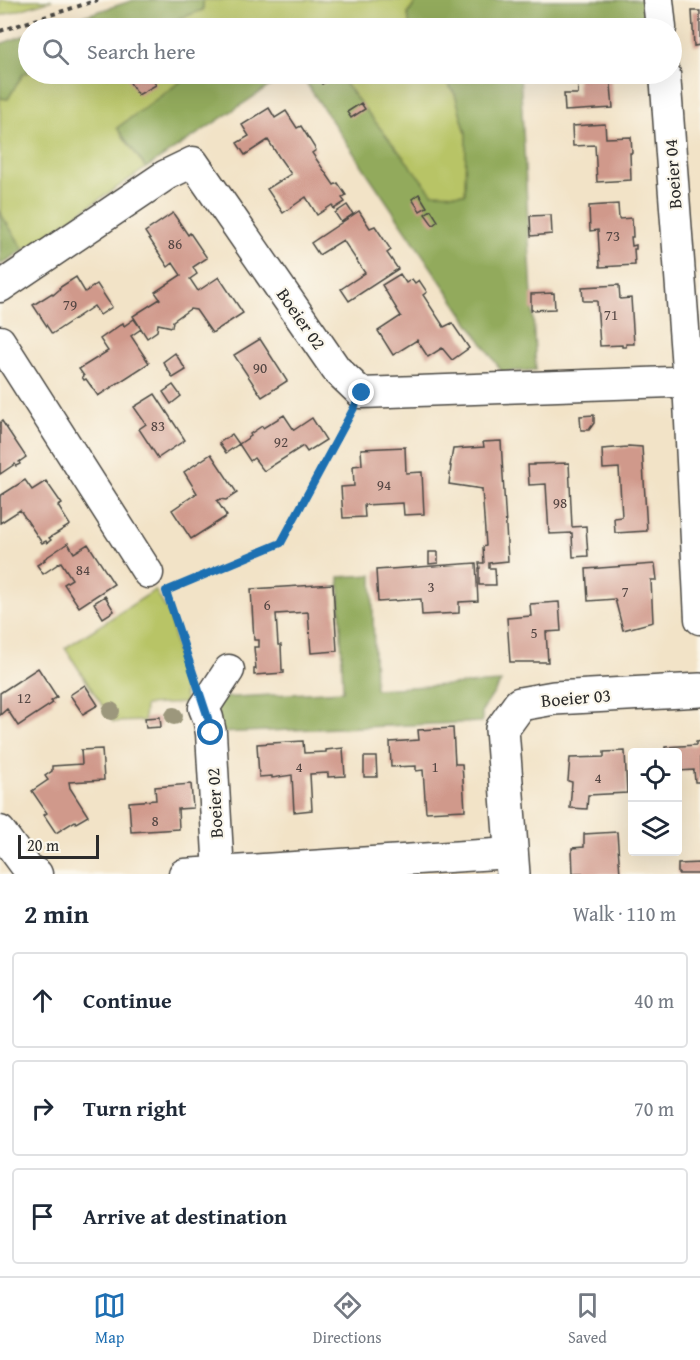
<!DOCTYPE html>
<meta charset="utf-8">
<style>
:root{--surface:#fff;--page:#f6f6f7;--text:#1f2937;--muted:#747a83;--line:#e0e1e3;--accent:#1f6fb2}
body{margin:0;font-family:"Gentium Book Plus",serif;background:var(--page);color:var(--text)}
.controls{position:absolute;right:18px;bottom:18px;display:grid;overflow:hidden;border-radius:6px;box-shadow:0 6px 24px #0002}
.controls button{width:54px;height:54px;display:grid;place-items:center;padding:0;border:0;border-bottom:2px solid var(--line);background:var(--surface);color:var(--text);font:30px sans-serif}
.scale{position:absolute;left:18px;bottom:15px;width:81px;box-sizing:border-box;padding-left:6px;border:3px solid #2b2b2b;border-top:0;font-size:16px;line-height:21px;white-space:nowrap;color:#2b2b2b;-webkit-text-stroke:4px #fbf7ec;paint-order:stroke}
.stop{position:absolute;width:18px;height:18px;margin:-14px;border:4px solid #1f6fb2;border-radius:50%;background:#fff}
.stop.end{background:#1f6fb2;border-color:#fff;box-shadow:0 2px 6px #0008}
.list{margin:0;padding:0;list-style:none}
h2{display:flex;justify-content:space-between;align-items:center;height:78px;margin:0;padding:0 24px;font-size:26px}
h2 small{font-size:20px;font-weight:400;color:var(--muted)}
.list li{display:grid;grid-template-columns:39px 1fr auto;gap:18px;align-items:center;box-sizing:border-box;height:96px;margin:0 12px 12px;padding:0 12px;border:2px solid var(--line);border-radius:6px}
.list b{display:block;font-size:22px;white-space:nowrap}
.list em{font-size:20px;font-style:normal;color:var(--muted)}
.icon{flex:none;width:33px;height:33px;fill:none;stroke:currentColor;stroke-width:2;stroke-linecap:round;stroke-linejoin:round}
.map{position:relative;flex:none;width:700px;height:874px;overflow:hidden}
.search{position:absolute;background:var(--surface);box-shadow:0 6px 24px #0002;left:18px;right:18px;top:18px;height:66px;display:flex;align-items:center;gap:15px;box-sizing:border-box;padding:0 21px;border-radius:33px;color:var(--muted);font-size:22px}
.sheet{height:402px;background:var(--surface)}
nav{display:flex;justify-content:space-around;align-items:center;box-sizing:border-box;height:84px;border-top:2px solid var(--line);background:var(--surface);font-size:16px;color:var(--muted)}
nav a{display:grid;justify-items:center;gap:3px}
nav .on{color:var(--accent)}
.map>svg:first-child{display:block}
.green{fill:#b8c466;stroke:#727848;stroke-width:1.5}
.forest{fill:#92aa5b;stroke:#5e6a43;stroke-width:1.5}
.building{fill:#d0998b}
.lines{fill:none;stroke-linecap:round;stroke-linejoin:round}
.minor-casing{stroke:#494742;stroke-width:33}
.tertiary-casing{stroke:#494742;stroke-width:36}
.path{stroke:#494742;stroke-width:4;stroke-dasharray:4.5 4.5;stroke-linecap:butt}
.minor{stroke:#fff;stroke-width:30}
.tertiary{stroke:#fff;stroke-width:33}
.tree{fill:#9c977b}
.route{stroke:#1f6fb2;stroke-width:8}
.labels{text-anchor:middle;stroke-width:4.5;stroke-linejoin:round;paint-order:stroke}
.number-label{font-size:15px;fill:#544643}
.street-label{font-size:18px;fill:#2b2b2b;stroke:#fbf7ec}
</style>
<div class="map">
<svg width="700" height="874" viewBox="0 0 700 874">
<rect width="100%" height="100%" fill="#fbf7ec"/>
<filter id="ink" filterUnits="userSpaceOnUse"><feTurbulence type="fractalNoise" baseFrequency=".0167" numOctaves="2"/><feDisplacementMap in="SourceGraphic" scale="12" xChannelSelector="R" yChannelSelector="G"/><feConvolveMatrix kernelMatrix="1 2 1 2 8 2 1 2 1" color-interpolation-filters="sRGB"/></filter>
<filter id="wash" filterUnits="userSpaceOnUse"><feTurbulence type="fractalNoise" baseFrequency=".008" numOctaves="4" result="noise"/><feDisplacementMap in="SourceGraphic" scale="24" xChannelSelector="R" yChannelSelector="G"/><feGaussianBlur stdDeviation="1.35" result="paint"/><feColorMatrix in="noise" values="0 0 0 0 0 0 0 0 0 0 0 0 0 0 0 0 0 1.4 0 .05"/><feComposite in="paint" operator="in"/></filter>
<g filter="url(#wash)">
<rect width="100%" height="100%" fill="#f2e3c7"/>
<!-- green -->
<path class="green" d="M0,0H52L0,16Z
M203,0H436L416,2L408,14L410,28H151L203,10Z
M28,72L191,74L117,128L146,168L24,250L2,216L0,208V98L8,99L23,74Z
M337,74H441L455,94L466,133V194H432Z
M155,590L170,616L186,703L145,705L144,721L113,722L65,648Z"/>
<!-- forest -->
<path class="forest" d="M134,0H203V10L151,28H46Z
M436,0H643L644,16L518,26V28H410L408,14L416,2Z
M28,34V72L23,74L8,99L0,98V44Z
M191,74H288L146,168L117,128Z
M300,74H337L432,193L465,194L466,133L455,94L441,74H520L536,370L502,372Z
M0,208L2,216L24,250L0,265Z
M372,575L375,689L501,682L482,711V722L218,733L217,698L343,691L339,577Z"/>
<g id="blocks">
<!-- building -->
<path class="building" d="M692,11H700V45L694,46Z
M128,74H149L156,85L138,95L125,75Z
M315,74H338L322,84Z
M577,74H610L613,108L565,111L564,94H578Z
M361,103L365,109L351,118L347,112Z
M269,108L275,118L286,111L297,128L301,126L316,150L312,153L334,185L338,183L346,195L342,198L345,202L334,209L332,205L317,215L306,197L283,213L267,189L291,174L279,157L268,140L245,155L237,143L249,136L242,125Z
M605,124L606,138L631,137L632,153H630L631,180L597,182L595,145L573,146L572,126Z
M419,194L427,207L420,211L412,199Z
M618,204L619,219L632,218L633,237H631L632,246L636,245V249H634L635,265L600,267L598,230L590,231L589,206Z
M347,205L353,214L341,222L335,213Z
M431,210L438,221L433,225L425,214Z
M359,211L370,228L375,226L391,250L387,253L398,269L349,301L341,289L365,273L343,240L319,255L311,243Z
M173,213L188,235L190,233L207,258L193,267L197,274L190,279L198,291L219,277L243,313L212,333L196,310L190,309L173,321L172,327L158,324L157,331L147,338L133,316L160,299L155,292L181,275L173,263L168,267L145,232Z
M551,215L552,234L531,236L530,216Z
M400,274L406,283L412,279L415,283L419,280L427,292L423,295L444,327L452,323L469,348L452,360L442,348L428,357L417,340L393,355L378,331L401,316L382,285Z
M76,277L85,292L97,284L112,307L100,315L94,306L52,334L33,305L52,293L53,295L60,289L59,288Z
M619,285L620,299L631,298L634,344H626V347H622V345L600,346L597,301H583L582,287Z
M554,293L555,309L531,310V294Z
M134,319L141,329L131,336L149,363L98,396L86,379L84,380L82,377L84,376L79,369L108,351L100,339L123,323L124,326Z
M260,339L287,381L262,397L234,355Z
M175,353L186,370L173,378L163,362Z
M173,385L181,396L171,404L163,392Z
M155,394L185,440L158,458L139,429L146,424L134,407Z
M284,415L294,430L312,418L326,440L307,452L303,446L264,471L254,458L250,461L239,444L226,453L219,443L232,434L239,444L251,436L250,434L262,426L263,428Z
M594,415V423L589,430H581L580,416Z
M2,421L26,457L19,462L20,464L16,466L15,464L0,474V423Z
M501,441L508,561L489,563V568H495L496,585H479V568H480L479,563H484L483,547L486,546L482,489L449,484L451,466H450L453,449L484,447L483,442Z
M628,446L642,447L647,531L615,533L614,518L622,517L619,468L603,469L602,449L628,447Z
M405,447L406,473L422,472L424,514L404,515L403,503L364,505L365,517L343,518L341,487L354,486L353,466L362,465L361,449Z
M211,454L237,493L226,500L220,499L217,501L227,516L191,539L172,510L197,493L184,472Z
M569,463L572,527L586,526L588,556L573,557L572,533L549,534L546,484L529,485L528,465H534V464Z
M25,480L32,490L46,481L62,504L58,506L70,525L49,538L51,540L47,543L46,541L42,543L20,510L0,523V496Z
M68,543L74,553L88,544L114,584L79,607L64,584L72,579L61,562L43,574L37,565L45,560L44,559Z
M429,552H438V563L429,564Z
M476,563L478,601L459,602V613L422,615L421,599L378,602L376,570Z
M655,564L657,580H651L653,622L623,630L615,599L588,601L586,569Z
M333,584L337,651L311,653L308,612L276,614L278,645H281L282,670H284V673L254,675V669H256L254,647H259V640H254L251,589Z
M105,596L114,611L103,618L94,603Z
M559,602L561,631L546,632L548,662H510L507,618L531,616L530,604Z
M38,668L57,697L51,701L53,703L18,726L7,709L0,715V693Z
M85,685L98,705L83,714L70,695Z
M160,717L161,727L146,728L145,718Z
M453,728L455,764H462L465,810L426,812L423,770L416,771V766L391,767L390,742L419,740L418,730Z
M303,741L304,753L326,752V750L343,748L345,776L328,777V773L310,774L312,810L294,812L292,775L272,778V776L259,777L257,744Z
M700,741V782H695L694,770L678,771V752H665V747L696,745V742Z
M102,749L104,780L69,782L70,788L88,816L76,823L75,821L56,833L44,815L47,813L32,791L48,780L45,776L52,771V766L82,764L81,750Z
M625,751L627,793L588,795L587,809L570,808L572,782L568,781L570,758L604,757V752Z
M364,757H376L377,777H364Z
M191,784L193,808L178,809L179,829L131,832L129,802L156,800L155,787Z
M617,832L620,874H573L572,848L584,847V834Z
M700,863V874H678V864Z"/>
</g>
</g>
<g filter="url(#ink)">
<use href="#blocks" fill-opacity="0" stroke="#494742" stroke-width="1.5"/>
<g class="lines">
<defs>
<path id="minor" d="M658,0L661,28
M665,74L688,382L700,619
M0,287L166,175L193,162L336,369L361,393L700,381
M0,341L148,573
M0,831L28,869L37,874
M219,873L211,733L208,718L204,708L229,670
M184,874L511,853"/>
<path id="tertiary" d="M513,874L502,729L520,704L554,698L700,690"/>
</defs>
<!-- minor casing -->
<use href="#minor" class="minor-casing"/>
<!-- tertiary casing -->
<use href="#tertiary" class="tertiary-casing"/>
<!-- path -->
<path class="path" d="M0,31L98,0
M172,589L281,543L348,418
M167,594L193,675"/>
<!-- minor -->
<use href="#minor" class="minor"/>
<!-- tertiary -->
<use href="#tertiary" class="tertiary"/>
</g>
<!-- trees -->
<g class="tree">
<circle cx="111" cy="711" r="9"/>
<circle cx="174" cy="716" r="9"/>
</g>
</g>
<g class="lines" filter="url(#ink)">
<!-- route -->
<path class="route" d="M211,733L208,718L166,591L281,543L362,393"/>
</g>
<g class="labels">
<!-- number labels -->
<g class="number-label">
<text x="613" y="241">73</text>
<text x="175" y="249">86</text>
<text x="70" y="310">79</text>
<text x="611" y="320">71</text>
<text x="260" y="373">90</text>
<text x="158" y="431">83</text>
<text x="281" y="447">92</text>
<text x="384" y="490">94</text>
<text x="560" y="508">98</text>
<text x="83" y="575">84</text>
<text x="431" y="592">3</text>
<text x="625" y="597">7</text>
<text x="267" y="610">6</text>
<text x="534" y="638">5</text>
<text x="24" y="703">12</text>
<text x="299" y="772">4</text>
<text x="435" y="772">1</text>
<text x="598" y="783">4</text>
<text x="155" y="826">8</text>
</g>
<!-- street labels -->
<g class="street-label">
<text transform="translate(673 174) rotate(-94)" y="6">Boeier 04</text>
<text transform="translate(301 319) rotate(55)" y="6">Boeier 02</text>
<text transform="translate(576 698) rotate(-5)" y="6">Boeier 03</text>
<text transform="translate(215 803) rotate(-93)" y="6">Boeier 02</text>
</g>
</g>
</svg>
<div class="controls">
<button><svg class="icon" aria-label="locate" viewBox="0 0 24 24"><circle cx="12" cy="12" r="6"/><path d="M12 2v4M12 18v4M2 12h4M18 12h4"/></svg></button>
<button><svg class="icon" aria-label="layers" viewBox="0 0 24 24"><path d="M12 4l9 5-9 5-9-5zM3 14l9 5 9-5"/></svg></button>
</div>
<div class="scale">20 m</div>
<div class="stop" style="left:211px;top:733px"></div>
<div class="stop end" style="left:362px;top:393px"></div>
<div class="search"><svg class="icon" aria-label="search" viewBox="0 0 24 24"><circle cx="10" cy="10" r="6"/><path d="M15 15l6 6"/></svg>Search here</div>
</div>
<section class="sheet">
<h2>2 min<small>Walk · 110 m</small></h2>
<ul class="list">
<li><svg class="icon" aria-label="ahead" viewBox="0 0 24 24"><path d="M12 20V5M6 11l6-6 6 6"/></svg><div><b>Continue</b></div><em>40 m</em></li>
<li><svg class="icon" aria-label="right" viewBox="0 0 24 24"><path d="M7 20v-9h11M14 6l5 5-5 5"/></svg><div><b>Turn right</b></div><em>70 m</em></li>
<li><svg class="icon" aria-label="arrive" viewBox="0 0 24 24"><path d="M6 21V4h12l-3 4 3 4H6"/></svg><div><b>Arrive at destination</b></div></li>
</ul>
</section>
<nav>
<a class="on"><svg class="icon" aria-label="map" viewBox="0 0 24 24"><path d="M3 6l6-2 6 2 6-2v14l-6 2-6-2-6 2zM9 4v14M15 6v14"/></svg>Map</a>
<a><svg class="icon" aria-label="directions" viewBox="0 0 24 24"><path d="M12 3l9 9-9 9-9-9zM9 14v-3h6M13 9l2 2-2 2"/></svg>Directions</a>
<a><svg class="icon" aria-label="saved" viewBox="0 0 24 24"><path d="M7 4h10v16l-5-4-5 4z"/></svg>Saved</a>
</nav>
